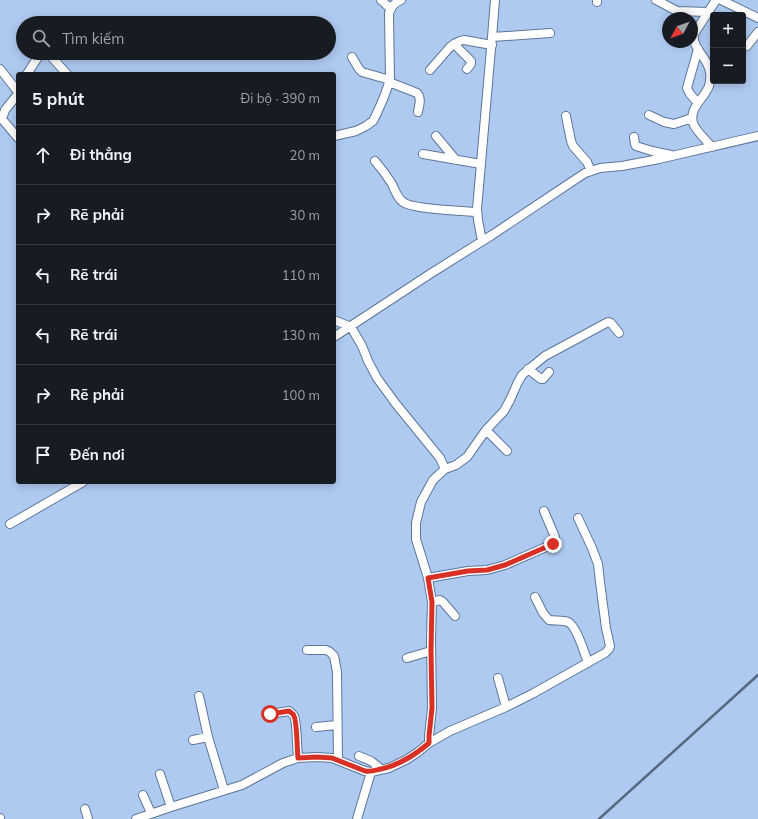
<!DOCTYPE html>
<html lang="vi">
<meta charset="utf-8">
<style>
:root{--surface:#171b24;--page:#242831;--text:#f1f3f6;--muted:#9ea1a6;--line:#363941}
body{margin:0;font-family:Mulish,sans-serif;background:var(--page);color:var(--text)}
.controls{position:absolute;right:12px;top:12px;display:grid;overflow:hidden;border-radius:4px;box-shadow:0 2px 10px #0003}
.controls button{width:36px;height:36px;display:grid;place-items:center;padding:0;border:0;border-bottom:1px solid var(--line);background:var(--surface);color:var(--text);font:20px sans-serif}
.compass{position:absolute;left:662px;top:12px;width:36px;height:36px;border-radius:50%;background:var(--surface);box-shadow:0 2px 10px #0003;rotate:229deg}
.stop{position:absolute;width:12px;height:12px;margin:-9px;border:3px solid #d93025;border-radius:50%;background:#fff}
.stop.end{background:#d93025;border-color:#fff;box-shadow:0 1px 4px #0008}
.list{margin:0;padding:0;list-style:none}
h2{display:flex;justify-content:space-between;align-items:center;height:52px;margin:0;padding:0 16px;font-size:17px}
h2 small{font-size:13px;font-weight:400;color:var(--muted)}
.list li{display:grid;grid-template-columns:26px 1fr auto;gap:12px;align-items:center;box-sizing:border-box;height:60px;padding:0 16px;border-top:1px solid var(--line)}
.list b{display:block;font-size:15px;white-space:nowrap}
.list em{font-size:13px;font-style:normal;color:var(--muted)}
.icon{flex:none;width:22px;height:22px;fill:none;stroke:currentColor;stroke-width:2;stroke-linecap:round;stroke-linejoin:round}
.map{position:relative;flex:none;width:758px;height:819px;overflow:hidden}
.search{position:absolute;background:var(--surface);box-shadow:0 2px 10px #0003;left:16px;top:16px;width:320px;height:44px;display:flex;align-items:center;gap:10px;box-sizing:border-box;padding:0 14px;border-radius:22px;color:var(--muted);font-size:15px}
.panel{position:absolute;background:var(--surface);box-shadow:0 2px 10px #0003;left:16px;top:72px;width:320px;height:412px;border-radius:4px}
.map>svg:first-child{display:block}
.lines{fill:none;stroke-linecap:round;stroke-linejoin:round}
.minor-casing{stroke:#5d7699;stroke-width:10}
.minor{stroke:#fff;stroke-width:8}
.rail{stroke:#566880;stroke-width:2.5}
.route{stroke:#d93025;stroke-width:5}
</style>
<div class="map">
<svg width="758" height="819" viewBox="0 0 758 819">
<rect width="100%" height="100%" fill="#afcaf1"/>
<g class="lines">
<defs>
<path id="minor" d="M381,0L391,9
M597,0V2
M656,0L677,11L707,12
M721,0L758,18
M492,37L550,33
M464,40L492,45
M454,44L471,61V64L467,69
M747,46L758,32
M48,53L67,74
M352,57L359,69L362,72L390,80
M0,69L18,92
M430,70L450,47L454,44L460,41
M27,74L40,54L42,53
M389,82L417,93C422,99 419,105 418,112
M18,94L5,110L2,119L18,138
M698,103L690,94L687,88L698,49
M649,115L664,122L674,124L692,118
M566,116L571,141L573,146L587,162L591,171
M334,136L356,131L366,126L373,121L377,113L384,97L390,80L389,13C392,6 394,3 401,0
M436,136L456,160
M634,137L635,144L636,146L652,151L671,155
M712,147C706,140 695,130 693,123C689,109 702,100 707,90C710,86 711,77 710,72C709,59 691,47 694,34L716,0
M423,154L481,164
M375,161C381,168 387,176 392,184C395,190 397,198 403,202C411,209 464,211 477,212
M482,241L478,220L477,209L492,37L495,0
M334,320L351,327L362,346L368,361L377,378L396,404L440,458L445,469L433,480L421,502L416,523V539L428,578L432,602L431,640L432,708L429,736V743
M334,337L430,274L492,235L585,173L600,168L622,166L659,159L758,136
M528,369L541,379H543L549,372
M486,430L507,451
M445,469L456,465L467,457L486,430L504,411L510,400L518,382L522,375L529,369L545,356L608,322L611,323L619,333
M10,524L83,482
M428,578L468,571L487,570L505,565L553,544L555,542V537L544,511
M535,597L543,613L549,620C555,621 563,620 568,622C576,625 585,654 588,663
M432,602L440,600L443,602L455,616
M307,650H326L330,652L334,656L337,672L338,760
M407,658L431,651
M498,678L506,707
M199,696L208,737L224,790
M270,714L289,711C291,713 293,714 294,716C297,721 297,750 298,758
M316,727L337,725
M193,740L208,737
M359,756L371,761L381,769
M160,774L171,807
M143,795L151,813
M85,809L88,819
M0,818V819
M136,819L171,807L242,785L283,763L298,758L317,757L332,758L365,771L371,772L389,768L406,760L418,752L429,743L450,731L506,707L532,694L605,653L609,649L610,646L606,628L600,582L598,564L592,548L578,518
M357,819L371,772"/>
</defs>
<!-- minor casing -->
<use href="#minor" class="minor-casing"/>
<!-- minor -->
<use href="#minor" class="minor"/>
<!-- rail -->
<path class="rail" d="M599,819L758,675"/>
</g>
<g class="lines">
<!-- route -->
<path class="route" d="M270,714L289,711C291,713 293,713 294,716C297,721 297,750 298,758L317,757L332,758L365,771C371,772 376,770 381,769C400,765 415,755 429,743V736L432,708L431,651L432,602L428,578L468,571L487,570L505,565L553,544"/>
</g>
</svg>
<div class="controls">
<button>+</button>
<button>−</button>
</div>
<svg class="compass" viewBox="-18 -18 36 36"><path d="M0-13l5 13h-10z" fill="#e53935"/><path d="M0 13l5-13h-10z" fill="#9ea1a6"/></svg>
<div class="stop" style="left:270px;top:714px"></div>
<div class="stop end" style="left:553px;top:544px"></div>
<div class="search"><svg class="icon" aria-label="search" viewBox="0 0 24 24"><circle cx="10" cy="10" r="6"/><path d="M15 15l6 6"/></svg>Tìm kiếm</div>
<section class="panel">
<h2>5 phút<small>Đi bộ · 390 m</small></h2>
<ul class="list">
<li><svg class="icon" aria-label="ahead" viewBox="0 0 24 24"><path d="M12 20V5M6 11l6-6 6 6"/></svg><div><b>Đi thẳng</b></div><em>20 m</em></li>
<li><svg class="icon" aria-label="right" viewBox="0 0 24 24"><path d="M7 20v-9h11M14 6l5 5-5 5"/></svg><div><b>Rẽ phải</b></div><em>30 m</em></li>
<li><svg class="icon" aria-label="left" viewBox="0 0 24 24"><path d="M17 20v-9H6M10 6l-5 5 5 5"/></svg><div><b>Rẽ trái</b></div><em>110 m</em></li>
<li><svg class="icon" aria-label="left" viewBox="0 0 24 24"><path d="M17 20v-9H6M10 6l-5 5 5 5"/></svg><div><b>Rẽ trái</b></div><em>130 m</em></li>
<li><svg class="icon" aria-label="right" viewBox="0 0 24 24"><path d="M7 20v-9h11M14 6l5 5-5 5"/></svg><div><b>Rẽ phải</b></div><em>100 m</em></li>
<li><svg class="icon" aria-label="arrive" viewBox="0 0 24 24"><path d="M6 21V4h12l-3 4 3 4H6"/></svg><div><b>Đến nơi</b></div></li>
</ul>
</section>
</div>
